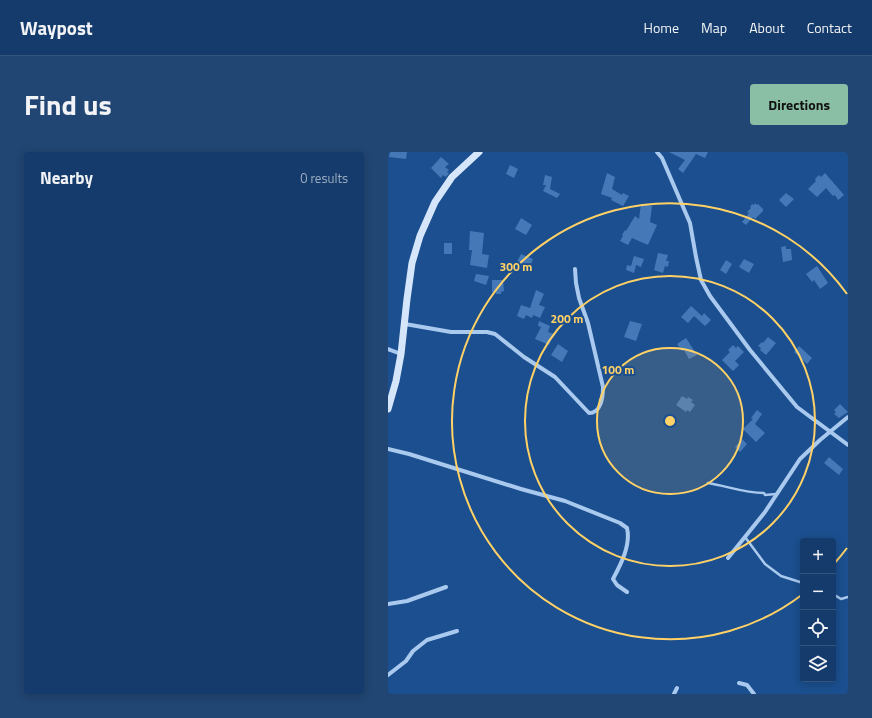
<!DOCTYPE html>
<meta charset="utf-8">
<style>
:root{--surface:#143b6b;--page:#214673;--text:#f1f3f6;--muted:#9dadc1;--line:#33557e;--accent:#8abfa5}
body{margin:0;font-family:"Titillium Web",sans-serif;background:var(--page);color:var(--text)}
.controls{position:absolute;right:12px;bottom:12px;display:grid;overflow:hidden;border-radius:4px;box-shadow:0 2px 10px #0003}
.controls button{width:36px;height:36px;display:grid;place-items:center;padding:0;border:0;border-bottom:1px solid var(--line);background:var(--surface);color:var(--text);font:20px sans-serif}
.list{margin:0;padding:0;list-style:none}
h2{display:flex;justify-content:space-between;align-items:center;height:52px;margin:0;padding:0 16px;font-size:17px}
h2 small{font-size:13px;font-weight:400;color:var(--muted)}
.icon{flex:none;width:22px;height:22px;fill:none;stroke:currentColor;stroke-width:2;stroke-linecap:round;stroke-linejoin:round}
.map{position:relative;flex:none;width:460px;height:542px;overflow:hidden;border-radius:4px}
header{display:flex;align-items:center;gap:24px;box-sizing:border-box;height:56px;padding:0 20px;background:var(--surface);border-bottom:1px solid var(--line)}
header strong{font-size:19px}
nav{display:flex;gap:22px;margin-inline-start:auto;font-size:14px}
.intro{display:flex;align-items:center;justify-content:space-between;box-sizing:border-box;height:96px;padding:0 24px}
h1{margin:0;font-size:28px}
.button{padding:10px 18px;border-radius:4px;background:var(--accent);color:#111;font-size:14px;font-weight:700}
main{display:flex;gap:24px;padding:0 24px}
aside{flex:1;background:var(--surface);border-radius:4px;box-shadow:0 2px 10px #0003}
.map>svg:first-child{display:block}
.building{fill:#4478b7}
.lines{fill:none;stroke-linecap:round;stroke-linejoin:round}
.lane{stroke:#a9c9ee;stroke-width:2.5}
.street{stroke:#a9c9ee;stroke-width:4}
.secondary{stroke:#d6e6fa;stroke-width:7}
.ring{fill:none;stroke:#ffd166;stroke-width:2}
.centre{fill:#ffd166;stroke:#1b4f8f;stroke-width:2}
.ring-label{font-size:12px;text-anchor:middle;font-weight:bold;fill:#ffd166;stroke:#1b4f8f;stroke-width:4;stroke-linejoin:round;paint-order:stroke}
</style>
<header>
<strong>Waypost</strong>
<nav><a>Home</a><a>Map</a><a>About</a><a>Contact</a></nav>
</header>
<div class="intro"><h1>Find us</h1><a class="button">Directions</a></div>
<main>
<aside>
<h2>Nearby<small>0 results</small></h2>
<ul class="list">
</ul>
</aside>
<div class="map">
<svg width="460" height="542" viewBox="0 0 460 542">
<rect width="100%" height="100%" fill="#1b4f8f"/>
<!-- building -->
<path class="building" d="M2,0H19L18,7L1,5Z
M281,0H320L317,6L308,2L295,21L290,17L297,8Z
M53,5L61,12L57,15L61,18L59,20L61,21L58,25L55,23L53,26L43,16Z
M122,13L130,17L126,26L118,22Z
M219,21L227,25L224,37L234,43L235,41L241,44L235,54L223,48L224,46L213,42Z
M437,21L456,43L450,48L447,43L445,44L438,36L429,45L420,37L428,29L427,27L431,23L433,25Z
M157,23L164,25L162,37L172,42L169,46L155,39L158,33H155Z
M398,41L406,47L398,55L391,48Z
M367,51L369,53L370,52L375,57V59L367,67L365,65L358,73L354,70L361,61L359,60L363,56L362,55L364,52L366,53Z
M253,52L264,54L262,70L269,73L260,93L244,86L240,93L232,89L235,84L234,83L237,78L238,79L247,64L251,67Z
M133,66L144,73L138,83L127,77Z
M82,79L96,81L94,102L101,103L99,116L82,113L84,98H81Z
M56,91H64V102H56Z
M398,94V97H403L404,108L395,110L393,95Z
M270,101L280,103L278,109H281L280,115L277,114L275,121L266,118Z
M133,102L145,107L140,120L133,117L134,115L128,112Z
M246,104L256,107L253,115L248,113L246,121L238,118L239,113L243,114Z
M356,107L366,112L361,121L351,115Z
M338,108L344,112L338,122L332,118Z
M429,114L440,131L432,137L426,128L424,130L418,122Z
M88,122L101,124L98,133L86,129Z
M104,128H115L116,139L113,140V142H108V140H104Z
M148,138L156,142L151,153L157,155L152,166L145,163L144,166L138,163L136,167L129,164L133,153L142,156Z
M303,154L314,164L316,161L323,168L317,174L306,164L300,171L293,165Z
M151,169L162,174L160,180L166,182L161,193L147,187L153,175L150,174Z
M242,169L254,172L248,189L236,185Z
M380,185L388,191L378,203L372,198L373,196L370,194L374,190L375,191Z
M298,186L309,203L301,207L296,198L294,199L289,192Z
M170,192L180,199L174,210L163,203Z
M345,193L348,196L350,194L356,200L347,209L351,213L345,219L334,208L342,200L340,198Z
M411,194L424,206L419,212L406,200Z
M294,244L299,247L300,245L305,248L303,250L307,253L302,260L299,258L298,260L288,253Z
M452,252L460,260L451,266L446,262L448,260L446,258Z
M369,258L374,262L367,272L377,281L368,290L355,277L365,267L363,266Z
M354,287L359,292L352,300L347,295Z
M441,305L455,317L451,323L436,311Z"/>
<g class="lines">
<!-- lane -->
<path class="lane" d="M320,331C339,334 356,341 376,341L377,343L388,342
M357,385L377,412L393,424L415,431
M445,442L453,447L460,445"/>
<!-- street -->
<path class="street" d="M269,0L274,6L302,71L308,105L313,128L322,144L362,198L409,255L460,293
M17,172L63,180H99L107,182L136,205L167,225L201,261C213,261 215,245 215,235L200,171L191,146L188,131L187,117
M0,197L13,202
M0,297L21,302L133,337L177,349L232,371L239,376C243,393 233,412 225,427L229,433L239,440
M340,406L377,360L412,307L432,288L460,265
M0,452L19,449L58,435
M0,523L18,509L25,499L39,488L69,479
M351,531L359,533L366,542
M286,542L289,536"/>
<!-- secondary -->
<path class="secondary" d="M0,257L8,229L13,202L19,147L24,111L32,84L47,50L64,25L91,0"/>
</g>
<!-- distance rings -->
<circle cx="282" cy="269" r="73" fill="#ffd166" fill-opacity=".12"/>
<g class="ring">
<circle cx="282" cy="269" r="73"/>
<circle cx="282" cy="269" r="145"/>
<path d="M459 396A218 218 0 0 1 445 413M415 442A218 218 0 1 1 459 142"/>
</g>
<circle cx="282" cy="269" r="6" class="centre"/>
<g class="ring-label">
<text x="128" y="119">300 m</text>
<text x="179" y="171">200 m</text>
<text x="230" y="222">100 m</text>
</g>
</svg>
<div class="controls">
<button>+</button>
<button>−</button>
<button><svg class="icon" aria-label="locate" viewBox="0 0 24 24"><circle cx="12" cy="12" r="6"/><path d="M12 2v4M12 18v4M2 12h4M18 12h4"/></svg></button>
<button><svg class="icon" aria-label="layers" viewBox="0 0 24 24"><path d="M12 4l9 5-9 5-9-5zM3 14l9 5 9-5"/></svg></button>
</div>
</div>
</main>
